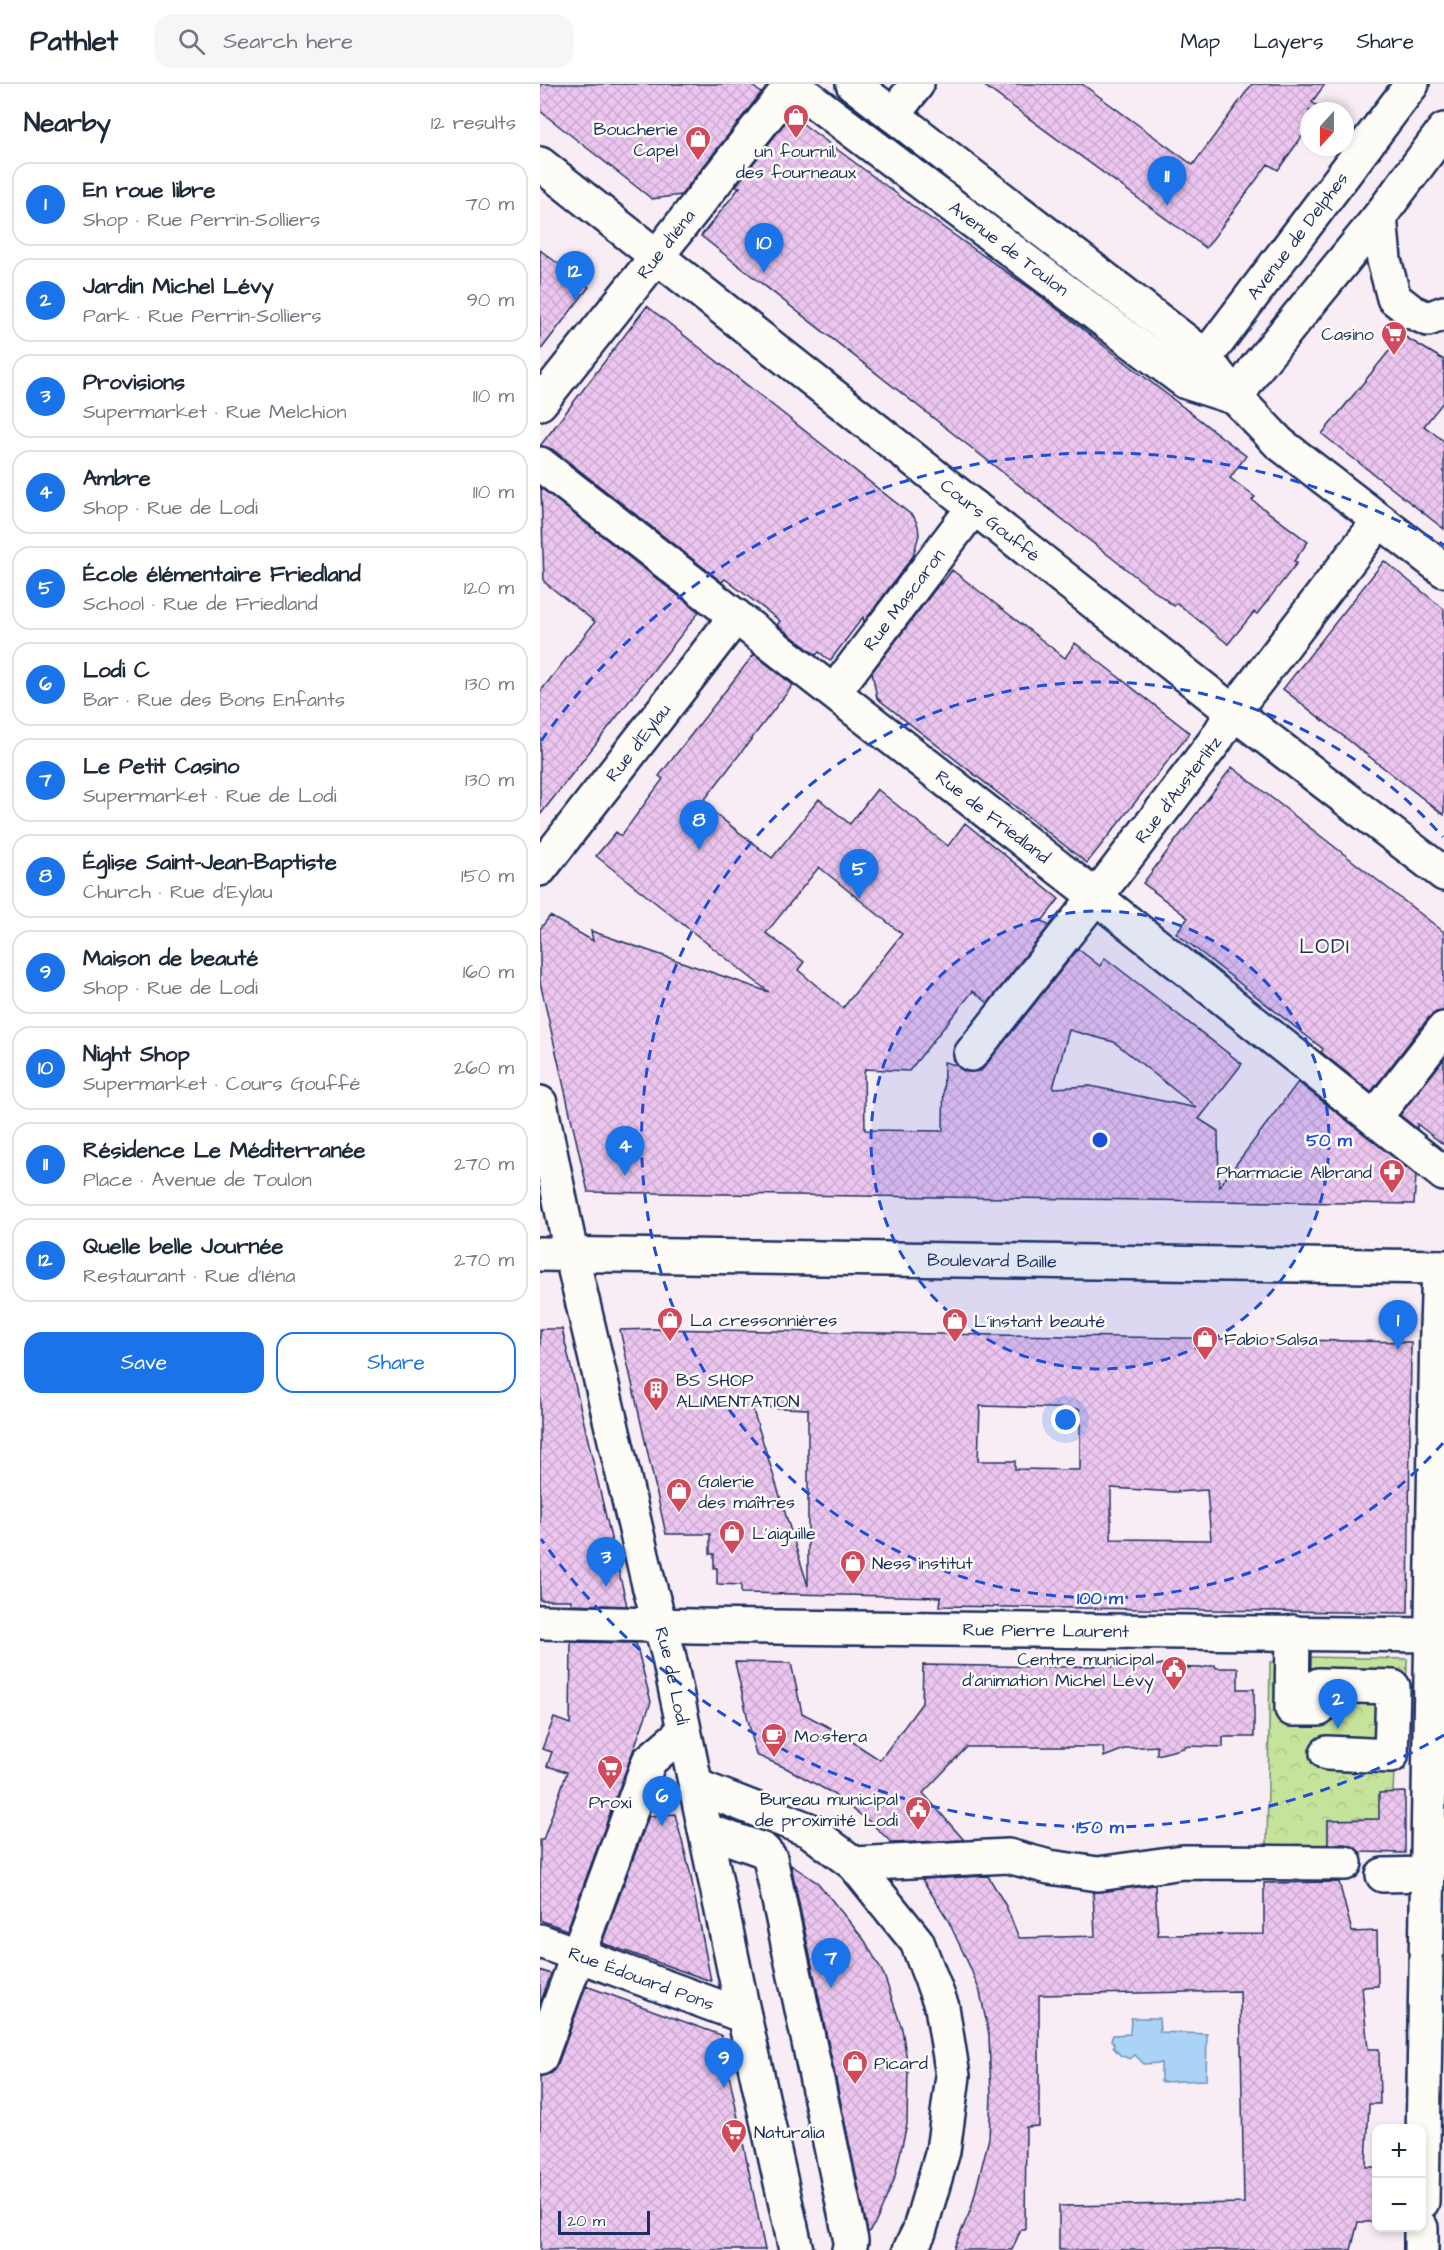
<!DOCTYPE html>
<meta charset="utf-8">
<style>
:root{--surface:#fff;--page:#f6f6f7;--text:#1f2937;--muted:#747a83;--line:#e0e1e3;--accent:#1a73e8}
body{margin:0;font-family:"Architects Daughter",sans-serif;background:var(--page);color:var(--text)}
.controls{position:absolute;right:18px;bottom:18px;display:grid;overflow:hidden;border-radius:12px;box-shadow:0 3px 9px #0003}
.controls button{width:54px;height:54px;display:grid;place-items:center;padding:0;border:0;border-bottom:2px solid var(--line);background:var(--surface);color:var(--text);font:30px sans-serif}
.compass{position:absolute;left:760px;top:18px;width:54px;height:54px;border-radius:50%;background:var(--surface);box-shadow:0 3px 9px #0003;rotate:201deg}
.scale{position:absolute;left:18px;bottom:15px;width:92px;box-sizing:border-box;padding-left:6px;border:3px solid #1b2f5e;border-top:0;font-size:16px;line-height:21px;white-space:nowrap;color:#1b2f5e;-webkit-text-stroke:4px #fdfcf7;paint-order:stroke}
.you{position:absolute;left:526px;top:1336px;width:21px;height:21px;margin:-15px;border:4px solid #fff;border-radius:50%;background:#1a73e8;box-shadow:0 0 0 9px #1a73e833}
.badge{display:grid;place-items:center;width:39px;height:39px;border-radius:50%;background:var(--accent);color:#fff;font-size:20px;font-weight:700}
.pin{position:absolute;translate:-50% -50px;filter:drop-shadow(0 2px 3px #0008)}
.pin::after{content:'';position:absolute;top:32px;width:21px;height:18px;background:inherit;clip-path:polygon(0 0,100% 0,50% 100%)}
.list{margin:0;padding:0;list-style:none}
h2{display:flex;justify-content:space-between;align-items:center;height:78px;margin:0;padding:0 24px;font-size:26px}
h2 small{font-size:20px;font-weight:400;color:var(--muted)}
.list li{display:grid;grid-template-columns:39px 1fr auto;gap:18px;align-items:center;box-sizing:border-box;height:84px;margin:0 12px 12px;padding:0 12px;border:2px solid var(--line);border-radius:18px}
.list b{display:block;font-size:22px;white-space:nowrap}
.list p{margin:0;font-size:20px;white-space:nowrap;color:var(--muted)}
.list em{font-size:20px;font-style:normal;color:var(--muted)}
.actions{display:flex;gap:12px;padding:18px 24px}
.actions a{flex:1;padding:14px 0;border:2px solid var(--accent);border-radius:18px;text-align:center;font-size:21px;color:var(--accent)}
.actions .main{background:var(--accent);color:#fff}
.icon{flex:none;width:33px;height:33px;fill:none;stroke:currentColor;stroke-width:2;stroke-linecap:round;stroke-linejoin:round}
.map{position:relative;flex:none;width:904px;height:2166px;overflow:hidden}
header{display:flex;align-items:center;gap:36px;box-sizing:border-box;height:84px;padding:0 30px;background:var(--surface);border-bottom:2px solid var(--line)}
header strong{font-size:28px}
nav{display:flex;gap:33px;margin-inline-start:auto;font-size:21px}
.search{width:420px;height:54px;background:var(--page);display:flex;align-items:center;gap:15px;box-sizing:border-box;padding:0 21px;border-radius:18px;color:var(--muted);font-size:22px}
main{display:flex}
aside{flex:1;background:var(--surface)}
.map>svg:first-child{display:block}
.park{fill:url(#park-crowns);stroke:#70897c;stroke-width:1.5}
.water{fill:#abd3f5;stroke:#7191b9;stroke-width:1.5}
.building{fill:url(#building-cross-hatch);stroke:#1b2f5e;stroke-width:1.5;fill-rule:evenodd}
.lines{fill:none;stroke-linecap:round;stroke-linejoin:round}
.minor-casing{stroke:#1b2f5e;stroke-width:38}
.major-casing{stroke:#1b2f5e;stroke-width:38}
.minor{stroke:#fdfcf7;stroke-width:33}
.major{stroke:#fdfcf7;stroke-width:33}
.ring{fill:none;stroke:#1d4ed8;stroke-width:3;stroke-dasharray:10 8}
.labels{text-anchor:middle;stroke-width:5;stroke-linejoin:round;paint-order:stroke}
.poi-label{font-size:18px;fill:#1b2f5e;stroke:#fdfcf7;text-anchor:start}
.street-label{font-size:18px;fill:#1b2f5e;stroke:#fdfcf7}
.quarter-label{font-size:21px;letter-spacing:1.5px;fill:#1b2f5e;stroke:#fdfcf7}
.centre{fill:#1d4ed8;stroke:#fdfcf7;stroke-width:3}
.ring-label{font-size:18px;text-anchor:middle;font-weight:bold;fill:#1d4ed8;stroke:#fdfcf7;stroke-width:5;stroke-linejoin:round;paint-order:stroke}
</style>
<header>
<strong>Pathlet</strong>
<div class="search"><svg class="icon" aria-label="search" viewBox="0 0 24 24"><circle cx="10" cy="10" r="6"/><path d="M15 15l6 6"/></svg>Search here</div>
<nav><a>Map</a><a>Layers</a><a>Share</a></nav>
</header>
<main>
<aside>
<h2>Nearby<small>12 results</small></h2>
<ul class="list">
<li><span class="badge">1</span><div><b>En roue libre</b><p>Shop · Rue Perrin-Solliers</p></div><em>70 m</em></li>
<li><span class="badge">2</span><div><b>Jardin Michel Lévy</b><p>Park · Rue Perrin-Solliers</p></div><em>90 m</em></li>
<li><span class="badge">3</span><div><b>Provisions</b><p>Supermarket · Rue Melchion</p></div><em>110 m</em></li>
<li><span class="badge">4</span><div><b>Ambre</b><p>Shop · Rue de Lodi</p></div><em>110 m</em></li>
<li><span class="badge">5</span><div><b>École élémentaire Friedland</b><p>School · Rue de Friedland</p></div><em>120 m</em></li>
<li><span class="badge">6</span><div><b>Lodi C</b><p>Bar · Rue des Bons Enfants</p></div><em>130 m</em></li>
<li><span class="badge">7</span><div><b>Le Petit Casino</b><p>Supermarket · Rue de Lodi</p></div><em>130 m</em></li>
<li><span class="badge">8</span><div><b>Église Saint-Jean-Baptiste</b><p>Church · Rue d'Eylau</p></div><em>150 m</em></li>
<li><span class="badge">9</span><div><b>Maison de beauté</b><p>Shop · Rue de Lodi</p></div><em>160 m</em></li>
<li><span class="badge">10</span><div><b>Night Shop</b><p>Supermarket · Cours Gouffé</p></div><em>260 m</em></li>
<li><span class="badge">11</span><div><b>Résidence Le Méditerranée</b><p>Place · Avenue de Toulon</p></div><em>270 m</em></li>
<li><span class="badge">12</span><div><b>Quelle belle Journée</b><p>Restaurant · Rue d'Iéna</p></div><em>270 m</em></li>
</ul>
<div class="actions"><a class="main">Save</a><a>Share</a></div>
</aside>
<div class="map">
<svg width="904" height="2166" viewBox="0 0 904 2166">
<defs>
<pattern id="park-crowns" width="20" height="18" patternUnits="userSpaceOnUse" patternTransform="scale(1.5)"><rect width="20" height="18" fill="#c6e39b"/><path d="M2 6a3 3 0 1 1 6 0M12 15a3 3 0 1 1 6 0" fill="none" stroke="#aac388"/></pattern>
<pattern id="building-cross-hatch" width="8" height="8" patternUnits="userSpaceOnUse" patternTransform="scale(1.5)"><rect width="8" height="8" fill="#ecc6ef"/><path d="M0 0l8 8M0 8l8-8" fill="none" stroke="#caaacf"/></pattern>
</defs>
<rect width="100%" height="100%" fill="#f8ecf5"/>
<filter id="ink" filterUnits="userSpaceOnUse"><feTurbulence type="fractalNoise" baseFrequency=".0167" numOctaves="2"/><feDisplacementMap in="SourceGraphic" scale="12" xChannelSelector="R" yChannelSelector="G"/><feConvolveMatrix kernelMatrix="1 2 1 2 8 2 1 2 1" color-interpolation-filters="sRGB"/></filter>
<g filter="url(#ink)">
<!-- park -->
<path class="park" d="M766,1573L867,1575L865,1686H854L853,1709L839,1735L788,1736V1764H727L730,1578L766,1580Z"/>
<!-- water -->
<path class="water" d="M591,1934H619L620,1948L667,1950L666,1996L621,1998V1979L604,1980L595,1971L590,1975L580,1971L573,1963L574,1960L571,1956L573,1951L590,1950Z"/>
<!-- building -->
<path class="building" d="M0,0H210L221,9L141,111L112,115L0,27Z
M442,0H542L653,81L712,0H785L772,18L781,25L769,27V43L766,47L738,86L728,80L666,164Z
M251,31L377,125L495,208L706,372L690,394L715,413L712,416L768,458L754,477L757,479L717,530L714,528L688,560L637,519L634,522L609,503L161,152L200,103H195Z
M0,166L49,203L0,267Z
M107,222L374,433L378,442L379,451L373,472L324,538L323,533L290,577L279,568L276,571L237,541L240,537L185,495L182,498L12,365L0,362Z
M862,251L904,276V317L884,342L904,357V445L782,350Z
M1,404L159,528L0,731V608L55,538L4,498Z
M844,477L904,525V731L743,605Z
M412,486L525,574L535,559L650,649L547,779L337,614L332,588L400,499L401,501Z
M214,570L253,601L162,719L232,774L279,715L310,740L337,705L408,762L425,739L519,815L502,837L509,842L448,919L433,907L369,987L325,985L324,989L325,1046L403,1047L404,978L416,981L428,988L441,987L538,865L560,882L565,874L702,980L659,1035L678,1047L679,1103L758,998L876,1091L874,1120L48,1108L0,898V845L10,832L53,857L51,847L229,908L56,772L76,748L81,752L123,695L119,692ZM279,783L362,850L303,924L258,886L264,878L226,849ZM529,946L574,958L657,1024L550,1002L513,1004Z
M692,683L904,848V927L896,928L889,933L831,1008L781,968L783,965L636,849L648,834L603,799Z
M904,975V1061L877,1040V1045L860,1031Z
M0,1245H22L87,1522L31,1520V1516H0Z
M112,1245L871,1258L868,1529L400,1522L401,1513L201,1509V1501L177,1500V1484H174V1470H170V1450H126L80,1246ZM440,1322L540,1325V1386L475,1385V1377H438ZM212,1323L268,1325V1502ZM571,1404L635,1408L667,1406L671,1456L571,1455Z
M31,1558L96,1559L111,1618L27,1846L0,1836V1756H3L27,1688L7,1682L12,1668L2,1665L14,1634L30,1640Z
M195,1578L251,1579L262,1629L296,1647L340,1676L382,1619L383,1581L518,1583L552,1582L570,1579V1583H608L623,1580V1583L661,1584L675,1581L676,1584H698V1605H714V1653H683V1663L644,1662V1664L617,1671V1662L587,1664L564,1673L563,1663H427L383,1709L424,1756L352,1759L330,1738L290,1708L246,1684L216,1671Z
M865,1708V1769L820,1768L814,1763L806,1760H788V1736L839,1735V1709Z
M135,1730L150,1788L171,1897L62,1859L109,1732Z
M251,1781L278,1799L325,1857L344,1891L362,1945L368,1983L367,2040L354,2096L336,2138L328,2149Z
M448,1792L466,1822L479,1854L555,1852L553,1808L615,1801L618,1851L724,1850V1799L799,1798L812,1848L837,1847L838,1902L822,1903L828,1965H839L840,2020H829L826,2083H837V2138H818L811,2166H519V2122L704,2119L700,1907L499,1911V2042L486,2043L485,2145H481L472,2166H413L431,2125L449,2054L451,2012L449,1951L440,1908L430,1883L407,1834L382,1795Z
M0,1886L11,1890L0,1920Z
M46,1902L181,1951L225,2166H0V1992L12,1989L18,1980Z"/>
<g class="lines">
<defs>
<g id="minor">
<path id="s1" d="M251,0L646,298L696,314"/>
<path d="M313,0L661,269L696,314L739,359L904,486"/>
<path d="M353,31L377,0"/>
<path d="M840,132L844,176L854,214L872,228L888,235L904,229"/>
<path id="s2" d="M661,269L675,261L872,0"/>
<path d="M696,314L716,284L840,132L904,46"/>
<path d="M0,319L117,172"/>
<path id="s3" d="M0,380L556,813L904,1090"/>
<path id="s4" d="M294,608L434,423"/>
<path id="s5" d="M0,785L196,532"/>
<path id="s6" d="M431,970L572,792L675,657L693,628L839,437"/>
<path id="s7" d="M0,1019L31,1169L109,1501L128,1569L204,1932L256,2166"/>
<path d="M835,1033L904,945"/>
<path id="s8" d="M0,1538L153,1542L891,1551"/>
<path d="M753,1548L752,1625H779V1601L853,1603L851,1672L787,1669"/>
<path d="M156,1702L269,1746L314,1780L377,1858L402,1923L413,1992L403,2067L379,2148L370,2166"/>
<path d="M165,1746L223,1766L230,1774L311,2157L309,2166"/>
<path d="M314,1780L468,1772L509,1783L558,1790L643,1778L805,1779"/>
<path d="M843,1791L887,1790"/>
<path id="s9" d="M0,1857L204,1932"/>
<path d="M0,1974L109,1677L143,1648"/>
<path d="M882,2118L897,1243L899,1183"/>
<path d="M881,2166V2144"/>
</g>
<g id="major">
<path id="s10" d="M0,80L693,628L904,790"/>
<path d="M117,172L252,0"/>
<path id="s11" d="M0,1170L904,1183"/>
</g>
</defs>
<!-- minor casing -->
<use href="#minor" class="minor-casing"/>
<!-- major casing -->
<use href="#major" class="major-casing"/>
<!-- minor -->
<use href="#minor" class="minor"/>
<!-- major -->
<use href="#major" class="major"/>
</g>
</g>
<!-- distance rings -->
<circle cx="560" cy="1056" r="229" fill="#1d4ed8" fill-opacity=".12"/>
<g class="ring">
<circle cx="560" cy="1056" r="229"/>
<path d="M903 1359A458 458 0 1 1 903 753"/>
<path d="M904 1651A687 687 0 0 1 1 1455M1 657A687 687 0 0 1 904 461"/>
</g>
<!-- icons -->
<defs>
<symbol id="shop-pin" viewBox="-11 -11 22 30"><path d="M0 17L-7.5 6A9.5 9.5 0 1 1 7.5 6Z" fill="#d1495b" stroke="#fdfcf7"/><path d="M-5-2.5h2.3a2.7 3.5 0 0 1 5.4 0H5L5.5 6h-11ZM-1.5-2.5h3a1.5 2.3 0 0 0-3 0Z" fill="#fff"/></symbol>
<symbol id="supermarket-pin" viewBox="-11 -11 22 30"><path d="M0 17L-7.5 6A9.5 9.5 0 1 1 7.5 6Z" fill="#d1495b" stroke="#fdfcf7"/><path d="M-6-5.5h2.5l.6 2H6L4.5 2H-2.5L-4.4-4H-6ZM-1.5 3.2a1.3 1.3 0 1 0 .1 0ZM3 3.2a1.3 1.3 0 1 0 .1 0Z" fill="#fff"/></symbol>
<symbol id="pharmacy-pin" viewBox="-11 -11 22 30"><path d="M0 17L-7.5 6A9.5 9.5 0 1 1 7.5 6Z" fill="#d1495b" stroke="#fdfcf7"/><path d="M-2-6h4v4h4v4h-4v4h-4v-4h-4v-4h4Z" fill="#fff"/></symbol>
<symbol id="building-pin" viewBox="-11 -11 22 30"><path d="M0 17L-7.5 6A9.5 9.5 0 1 1 7.5 6Z" fill="#d1495b" stroke="#fdfcf7"/><path d="M-4-6H4V6H1V3H-1V6H-4ZM-2.5-4.3h1.7v1.8h-1.7ZM.8-4.3h1.7v1.8H.8ZM-2.5-1h1.7V.8h-1.7ZM.8-1h1.7V.8H.8Z" fill="#fff"/></symbol>
<symbol id="civic-pin" viewBox="-11 -11 22 30"><path d="M0 17L-7.5 6A9.5 9.5 0 1 1 7.5 6Z" fill="#d1495b" stroke="#fdfcf7"/><path d="M-.6-6.5H3V-4.5H.6V-3L4-1V1h2V6H-6V1h2V-1L-.6-3ZM-1.2 2.5V6h2.4V2.5Z" fill="#fff"/></symbol>
<symbol id="cafe-pin" viewBox="-11 -11 22 30"><path d="M0 17L-7.5 6A9.5 9.5 0 1 1 7.5 6Z" fill="#d1495b" stroke="#fdfcf7"/><path d="M-5.5-4.5H6V0H3Q3 3.5 0 3.5H-2.5Q-5.5 3.5-5.5 0ZM3-3.2v2h1.7v-2ZM-6 4.5H4V6H-6Z" fill="#fff"/></symbol>
</defs>
<g fill-rule="evenodd">
<use href="#shop-pin" x="241" y="18" width="30" height="40"/>
<use href="#shop-pin" x="143" y="40" width="30" height="40"/>
<use href="#supermarket-pin" x="839" y="235" width="30" height="40"/>
<use href="#pharmacy-pin" x="837" y="1073" width="30" height="40"/>
<use href="#shop-pin" x="115" y="1221" width="30" height="40"/>
<use href="#shop-pin" x="400" y="1222" width="30" height="40"/>
<use href="#shop-pin" x="650" y="1240" width="30" height="40"/>
<use href="#building-pin" x="101" y="1291" width="30" height="40"/>
<use href="#shop-pin" x="124" y="1392" width="30" height="40"/>
<use href="#shop-pin" x="177" y="1434" width="30" height="40"/>
<use href="#shop-pin" x="298" y="1464" width="30" height="40"/>
<use href="#civic-pin" x="619" y="1570" width="30" height="40"/>
<use href="#cafe-pin" x="219" y="1637" width="30" height="40"/>
<use href="#supermarket-pin" x="55" y="1669" width="30" height="40"/>
<use href="#civic-pin" x="363" y="1710" width="30" height="40"/>
<use href="#shop-pin" x="300" y="1964" width="30" height="40"/>
<use href="#supermarket-pin" x="179" y="2033" width="30" height="40"/>
</g>
<g class="labels">
<!-- poi labels -->
<g class="poi-label">
<text x="138" y="51" text-anchor="end">Boucherie<tspan x="138" dy="21">Capel</tspan></text>
<text x="256" y="73" text-anchor="middle">un fournil,<tspan x="256" dy="21">des fourneaux</tspan></text>
<text x="834" y="256" text-anchor="end">Casino</text>
<text x="832" y="1094" text-anchor="end">Pharmacie Albrand</text>
<text x="150" y="1242">La cressonnières</text>
<text x="434" y="1243">L'instant beauté</text>
<text x="684" y="1261">Fabio Salsa</text>
<text x="136" y="1302">BS SHOP<tspan x="136" dy="21">ALIMENTATION</tspan></text>
<text x="158" y="1403">Galerie<tspan x="158" dy="21">des maîtres</tspan></text>
<text x="212" y="1455">L’aiguille</text>
<text x="332" y="1485">Ness institut</text>
<text x="614" y="1581" text-anchor="end">Centre municipal<tspan x="614" dy="21">d'animation Michel Lévy</tspan></text>
<text x="254" y="1658">Mo:stera</text>
<text x="358" y="1721" text-anchor="end">Bureau municipal<tspan x="358" dy="21">de proximité Lodi</tspan></text>
<text x="70" y="1724" text-anchor="middle">Proxi</text>
<text x="334" y="1985">Picard</text>
<text x="214" y="2054">Naturalia</text>
</g>
<!-- street labels -->
<g class="street-label">
<text dy="6" stroke="none"><textPath href="#s2" startOffset="153">Avenue de Delphes</textPath></text>
<text transform="translate(126 160) rotate(-52)" y="6">Rue d'Iéna</text>
<text dy="6" stroke="none"><textPath href="#s1" startOffset="273">Avenue de Toulon</textPath></text>
<text dy="6" stroke="none"><textPath href="#s10" startOffset="574">Cours Gouffé</textPath></text>
<text dy="6" stroke="none"><textPath href="#s4" startOffset="116">Rue Mascaron</textPath></text>
<text dy="6" stroke="none"><textPath href="#s5" startOffset="160">Rue d'Eylau</textPath></text>
<text dy="6" stroke="none"><textPath href="#s6" startOffset="336">Rue d'Austerlitz</textPath></text>
<text dy="6" stroke="none"><textPath href="#s3" startOffset="574">Rue de Friedland</textPath></text>
<text dy="6" stroke="none"><textPath href="#s11" startOffset="452">Boulevard Baille</textPath></text>
<text dy="6" stroke="none"><textPath href="#s8" startOffset="506">Rue Pierre Laurent</textPath></text>
<text dy="6" stroke="none"><textPath href="#s7" startOffset="588">Rue de Lodi</textPath></text>
<text dy="6" stroke="none"><textPath href="#s9" startOffset="108">Rue Édouard Pons</textPath></text>
</g>
<!-- quarter labels -->
<g class="quarter-label">
<text x="785" y="869">LODI</text>
</g>
</g>
<circle cx="560" cy="1056" r="9" class="centre"/>
<g class="ring-label">
<text x="789" y="1062">50 m</text>
<text x="560" y="1520">100 m</text>
<text x="560" y="1749">150 m</text>
</g>
</svg>
<div class="controls">
<button>+</button>
<button>−</button>
</div>
<svg class="compass" viewBox="-18 -18 36 36"><path d="M0-13l5 13h-10z" fill="#e53935"/><path d="M0 13l5-13h-10z" fill="#747a83"/></svg>
<div class="scale">20 m</div>
<div class="you"></div>
<div class="pin badge" style="left:858px;top:1266px">1</div>
<div class="pin badge" style="left:798px;top:1645px">2</div>
<div class="pin badge" style="left:66px;top:1503px">3</div>
<div class="pin badge" style="left:85px;top:1092px">4</div>
<div class="pin badge" style="left:319px;top:815px">5</div>
<div class="pin badge" style="left:122px;top:1742px">6</div>
<div class="pin badge" style="left:291px;top:1904px">7</div>
<div class="pin badge" style="left:159px;top:766px">8</div>
<div class="pin badge" style="left:184px;top:2004px">9</div>
<div class="pin badge" style="left:224px;top:189px">10</div>
<div class="pin badge" style="left:627px;top:122px">11</div>
<div class="pin badge" style="left:35px;top:217px">12</div>
</div>
</main>
